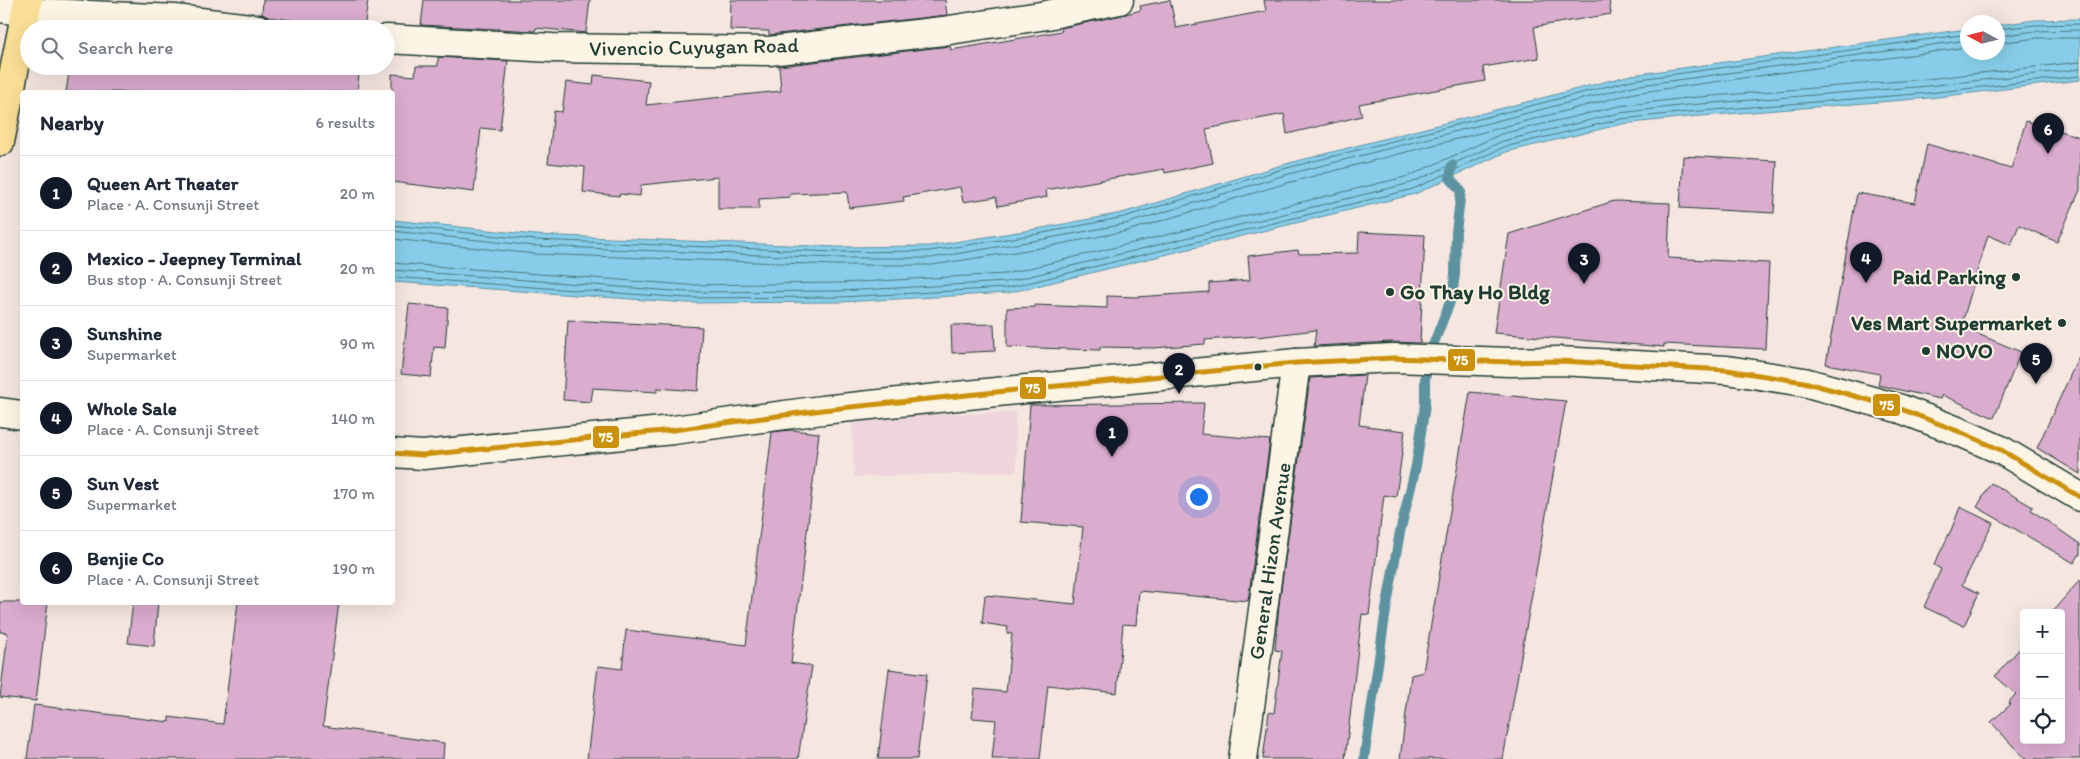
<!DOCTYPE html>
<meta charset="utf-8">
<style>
:root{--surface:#fff;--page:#f2f2f3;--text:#1f2937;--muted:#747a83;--line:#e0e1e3;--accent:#111827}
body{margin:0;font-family:Itim,sans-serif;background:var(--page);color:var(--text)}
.controls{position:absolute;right:15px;bottom:15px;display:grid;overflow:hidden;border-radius:5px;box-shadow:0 5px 20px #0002}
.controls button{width:45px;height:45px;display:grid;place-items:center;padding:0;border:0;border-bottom:1px solid var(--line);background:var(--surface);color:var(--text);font:25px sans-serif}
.compass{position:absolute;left:1960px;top:15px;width:45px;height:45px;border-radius:50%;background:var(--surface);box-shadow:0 5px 20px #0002;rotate:277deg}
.you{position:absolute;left:1198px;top:496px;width:18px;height:18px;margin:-12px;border:4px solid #fff;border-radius:50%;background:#1a73e8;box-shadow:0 0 0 8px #1a73e833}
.badge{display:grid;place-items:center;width:32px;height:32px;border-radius:50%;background:var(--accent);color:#fff;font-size:16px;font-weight:700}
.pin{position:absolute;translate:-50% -41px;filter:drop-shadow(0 1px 2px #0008)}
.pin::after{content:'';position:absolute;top:26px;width:18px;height:15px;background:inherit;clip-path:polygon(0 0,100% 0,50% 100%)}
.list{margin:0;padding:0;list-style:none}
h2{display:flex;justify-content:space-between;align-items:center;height:65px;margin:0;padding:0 20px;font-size:21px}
h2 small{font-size:16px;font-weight:400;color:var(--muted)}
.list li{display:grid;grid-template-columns:32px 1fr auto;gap:15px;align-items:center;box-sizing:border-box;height:75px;padding:0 20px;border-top:1px solid var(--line)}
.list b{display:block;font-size:19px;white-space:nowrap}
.list p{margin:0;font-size:16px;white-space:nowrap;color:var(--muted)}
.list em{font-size:16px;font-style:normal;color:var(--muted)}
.icon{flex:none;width:28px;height:28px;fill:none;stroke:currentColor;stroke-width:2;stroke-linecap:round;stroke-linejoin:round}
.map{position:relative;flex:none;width:2080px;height:759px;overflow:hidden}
.search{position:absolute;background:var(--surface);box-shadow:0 5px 20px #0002;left:20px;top:20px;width:375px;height:55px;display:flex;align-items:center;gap:12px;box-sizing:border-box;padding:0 18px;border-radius:28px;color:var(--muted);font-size:19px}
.panel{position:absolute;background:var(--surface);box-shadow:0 5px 20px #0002;left:20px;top:90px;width:375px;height:515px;border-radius:5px}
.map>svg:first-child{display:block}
.built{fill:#edd5db}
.water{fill:#87cde9;stroke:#5d93a1}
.pier{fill:#f5e6e0}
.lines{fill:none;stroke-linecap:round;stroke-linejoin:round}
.shore{stroke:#49777c;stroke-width:1}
.stream{stroke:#5d93a1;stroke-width:10}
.building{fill:#daacce;stroke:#1f3d34}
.street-casing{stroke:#1f3d34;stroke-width:31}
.secondary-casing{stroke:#1f3d34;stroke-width:31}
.highway-casing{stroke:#1f3d34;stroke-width:31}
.street{stroke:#fcf5e5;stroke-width:28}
.secondary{stroke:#fcf5e5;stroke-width:28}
.highway{stroke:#fbdf96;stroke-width:28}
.bus-1-casing{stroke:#fcf5e5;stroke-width:9}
.bus-1{stroke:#cc910a;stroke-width:5}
.poi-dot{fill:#1f3d34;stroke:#fcf5e5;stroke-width:2}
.labels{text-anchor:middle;stroke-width:4;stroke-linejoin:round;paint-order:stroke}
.street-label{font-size:21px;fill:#1f3d34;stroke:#fcf5e5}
.poi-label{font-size:21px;font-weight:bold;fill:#1f3d34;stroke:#fcf5e5;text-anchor:end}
.line-badge{stroke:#fcf5e5;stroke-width:2}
.badge-label{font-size:14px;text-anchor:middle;font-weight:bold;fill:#fff}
</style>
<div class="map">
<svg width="2080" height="759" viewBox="0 0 2080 759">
<rect width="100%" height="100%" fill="#f5e6e0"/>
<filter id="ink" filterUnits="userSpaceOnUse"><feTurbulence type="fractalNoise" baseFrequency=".02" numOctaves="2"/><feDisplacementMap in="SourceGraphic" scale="10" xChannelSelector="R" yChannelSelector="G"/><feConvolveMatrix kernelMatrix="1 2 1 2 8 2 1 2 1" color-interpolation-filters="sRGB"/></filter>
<g filter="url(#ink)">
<!-- built -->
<path class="built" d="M1015,412L1017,472L854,477L852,417Z"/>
<!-- water -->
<path class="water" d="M2080,19V80L1929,98L1689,117L1622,124L1506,152L1415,194L1008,293L841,302L687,303L393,282V220L536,235L837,247L929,246L1037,229L1122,213L1282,165L1631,75L1967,29L1968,52H1998V25L2035,20Z"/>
<!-- pier -->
<path class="pier" d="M0,138L22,143V231L0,227Z"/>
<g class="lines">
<!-- shore -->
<path class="shore" d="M1998,29L2036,25L2080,24
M1998,36L2036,31L2080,30
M1998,43L2037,38H2080
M392,225L536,240L836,252L930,251L1038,234L1124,217L1283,169L1632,80L1968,34
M392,231L535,246L836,258H931L1039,240L1125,224L1285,175L1633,86L1968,40
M392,239L535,254L836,265H932L1040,248L1127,231L1287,183L1634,93L1968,47
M392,263L687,285L841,283L1005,274L1409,176L1501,134L1619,106L1687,98L1927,79L2080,62
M392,270L687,292L841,291L1006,282L1411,183L1503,141L1620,113L1688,105L1928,86L2080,69
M392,277L687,298L841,297L1007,288L1413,189L1504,147L1621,119L1688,112L1929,93L2080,76"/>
<!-- stream -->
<path class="stream" d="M1364,759L1386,610L1400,532L1416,466L1425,405V379L1433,345L1452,297L1455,274L1456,232L1461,191L1450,178L1452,165"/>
</g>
<!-- building -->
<path class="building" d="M263,0H368L364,29L268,17L262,14Z
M424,0H590L586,33L536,28L535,31L421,25Z
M731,0H945L947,15L769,35V31L730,30Z
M1170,0L1176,28L1266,11L1264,0H1609L1611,14L1534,27L1539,58L1483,67L1485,81L1359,104L1362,116L1287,134L1284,114L1206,129L1213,163L1165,173L1164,169L1046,190L1047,197L998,206L996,197L963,202L960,187L903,197L904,201L849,208L847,192L790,194V197L759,199V209H718V177L641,185L640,196L620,194L619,196L583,192L585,167L548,163L554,111L562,112L566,82L593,85L594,75L649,81L646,105L781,91L779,66L950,46L951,50L1062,31L1061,28L1122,15L1141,10L1140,6Z
M438,57L508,61L500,130L481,128L474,192L392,182V74L415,76L416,66H438Z
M70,66H360L357,92H66Z
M2026,121L2080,137V190L2057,242L2019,225L2011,245L1988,235L1961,327L2021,352L1994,418L1942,395L1940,399L1878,385L1880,374L1826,364L1857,193L1915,203L1927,144L2011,169Z
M1683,156L1777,161L1774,213L1680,208Z
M1614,201L1670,203L1668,258L1769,263L1765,349L1664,344V347L1494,333L1509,234Z
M1359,232L1425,235L1420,343L1392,342L1314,346L1316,330L1257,337V336L1205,340V344L1153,348L1100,347V350L1007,347V308L1035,307V305L1107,308V296L1136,297L1209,292V283L1250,280L1248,256L1298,250L1299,254L1358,253Z
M409,304L448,308L445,348L434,347L431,377L401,374Z
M568,320L702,327L698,391L657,388V392L593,388L591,402L563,400Z
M994,324L995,351L952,353L951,325Z
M2080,354V474L2037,448Z
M1365,375L1359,425L1405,431L1396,497L1384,495L1369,615L1362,614L1345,759H1263L1269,712L1274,713L1282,651L1275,650L1279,604L1310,378Z
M1470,392L1566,401L1503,759H1400L1411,675L1423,672Z
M1204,403L1201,434L1270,440L1248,601L1139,591L1136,625L1123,624L1117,693L1048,685L1040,759H992L996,720L972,718L975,689L1006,692L1012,634L1007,633L1008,627L982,623L985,595L1075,604L1083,527L1021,522L1030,405Z
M791,430L819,433L791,663L812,666L798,759H587L598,666L622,669L626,630L746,645L772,432Z
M1991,483L2033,507L2031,510L2080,544V554L2074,563L1977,507Z
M1960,507L1993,523L1962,585L1979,593L1964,626L1924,607L1941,569L1934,565L1952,528Z
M2080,580V759H2025L1991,722L2010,705L2008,703L2016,694L1995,676L2024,644V740H2061V613H2051Z
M0,602H48L36,701L0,697L8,633L0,632Z
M133,602H158L154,646L128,643Z
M238,602H339L323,726L444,743L443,759H27L34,705L169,722V717L223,724Z
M889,669L927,674L917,759H878Z"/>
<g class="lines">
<defs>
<path id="street" d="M0,8L25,12L175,19L258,29
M386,39L552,48L769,51L943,31L1047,15L1119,0
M1243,759L1296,363"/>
<path id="secondary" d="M0,412L22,415
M392,453L423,455L673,430L822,410L1006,391L1296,363L1393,358L1510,362L1559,361L1727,370L1804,382L1901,409L1960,432L2001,450L2080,497"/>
<path id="highway" d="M0,142L28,0"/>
</defs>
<!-- street casing -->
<use href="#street" class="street-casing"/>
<!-- secondary casing -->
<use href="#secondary" class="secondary-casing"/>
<!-- highway casing -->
<use href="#highway" class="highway-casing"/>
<!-- street -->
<use href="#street" class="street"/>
<!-- secondary -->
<use href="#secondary" class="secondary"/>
<!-- highway -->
<use href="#highway" class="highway"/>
<defs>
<path id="bus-1" d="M392,453L423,455L673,430L822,410L1006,391L1296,363L1393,358L1510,362L1559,361L1727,370L1804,382L1901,409L1960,432L2001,450L2080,497"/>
</defs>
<!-- bus-1 casing -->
<use href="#bus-1" class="bus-1-casing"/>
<!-- bus-1 -->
<use href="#bus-1" class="bus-1"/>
</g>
</g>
<!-- markers -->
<g class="poi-dot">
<circle cx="2016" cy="277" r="5"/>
<circle cx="1390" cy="292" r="5"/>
<circle cx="2062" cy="323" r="5"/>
<circle cx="1926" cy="351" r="5"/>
<circle cx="1258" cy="367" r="4.5"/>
</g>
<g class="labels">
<!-- street labels -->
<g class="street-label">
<text transform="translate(694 47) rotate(-1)" y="7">Vivencio Cuyugan Road</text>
<text transform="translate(1270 561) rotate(-82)" y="7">General Hizon Avenue</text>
</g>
<!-- poi labels -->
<g class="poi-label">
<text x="2006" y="284">Paid Parking</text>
<text x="1400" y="299" text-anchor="start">Go Thay Ho Bldg</text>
<text x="2052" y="330">Ves Mart Supermarket</text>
<text x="1936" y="358" text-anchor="start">NOVO</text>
</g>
</g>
<g class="line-badge">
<rect x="1447" y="348" width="29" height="24" rx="5" fill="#cc910a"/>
<rect x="1019" y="376" width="28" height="24" rx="5" fill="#cc910a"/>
<rect x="1872" y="393" width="29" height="24" rx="5" fill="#cc910a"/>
<rect x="592" y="425" width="28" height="24" rx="5" fill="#cc910a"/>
</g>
<g class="badge-label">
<text x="1461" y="365">75</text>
<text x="1033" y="393">75</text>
<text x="1887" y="410">75</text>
<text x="606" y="442">75</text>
</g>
</svg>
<div class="controls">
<button>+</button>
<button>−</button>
<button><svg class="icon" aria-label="locate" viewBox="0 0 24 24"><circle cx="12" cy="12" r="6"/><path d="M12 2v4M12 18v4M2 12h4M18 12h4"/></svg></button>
</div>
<svg class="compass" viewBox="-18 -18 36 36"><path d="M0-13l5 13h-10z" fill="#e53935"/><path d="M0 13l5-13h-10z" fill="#747a83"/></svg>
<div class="you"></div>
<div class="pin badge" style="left:1112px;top:457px">1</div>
<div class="pin badge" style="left:1179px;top:394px">2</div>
<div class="pin badge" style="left:1584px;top:284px">3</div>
<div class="pin badge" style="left:1866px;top:283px">4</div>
<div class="pin badge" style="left:2036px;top:384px">5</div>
<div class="pin badge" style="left:2048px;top:154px">6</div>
<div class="search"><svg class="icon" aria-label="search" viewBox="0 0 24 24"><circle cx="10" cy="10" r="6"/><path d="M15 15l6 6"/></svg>Search here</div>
<section class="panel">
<h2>Nearby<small>6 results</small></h2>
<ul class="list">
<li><span class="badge">1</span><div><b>Queen Art Theater</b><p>Place · A. Consunji Street</p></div><em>20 m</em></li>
<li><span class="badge">2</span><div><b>Mexico - Jeepney Terminal</b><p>Bus stop · A. Consunji Street</p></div><em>20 m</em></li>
<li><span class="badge">3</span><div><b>Sunshine</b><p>Supermarket</p></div><em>90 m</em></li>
<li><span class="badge">4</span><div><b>Whole Sale</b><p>Place · A. Consunji Street</p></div><em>140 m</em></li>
<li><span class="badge">5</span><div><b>Sun Vest</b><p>Supermarket</p></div><em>170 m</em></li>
<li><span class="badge">6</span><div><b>Benjie Co</b><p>Place · A. Consunji Street</p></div><em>190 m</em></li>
</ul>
</section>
</div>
